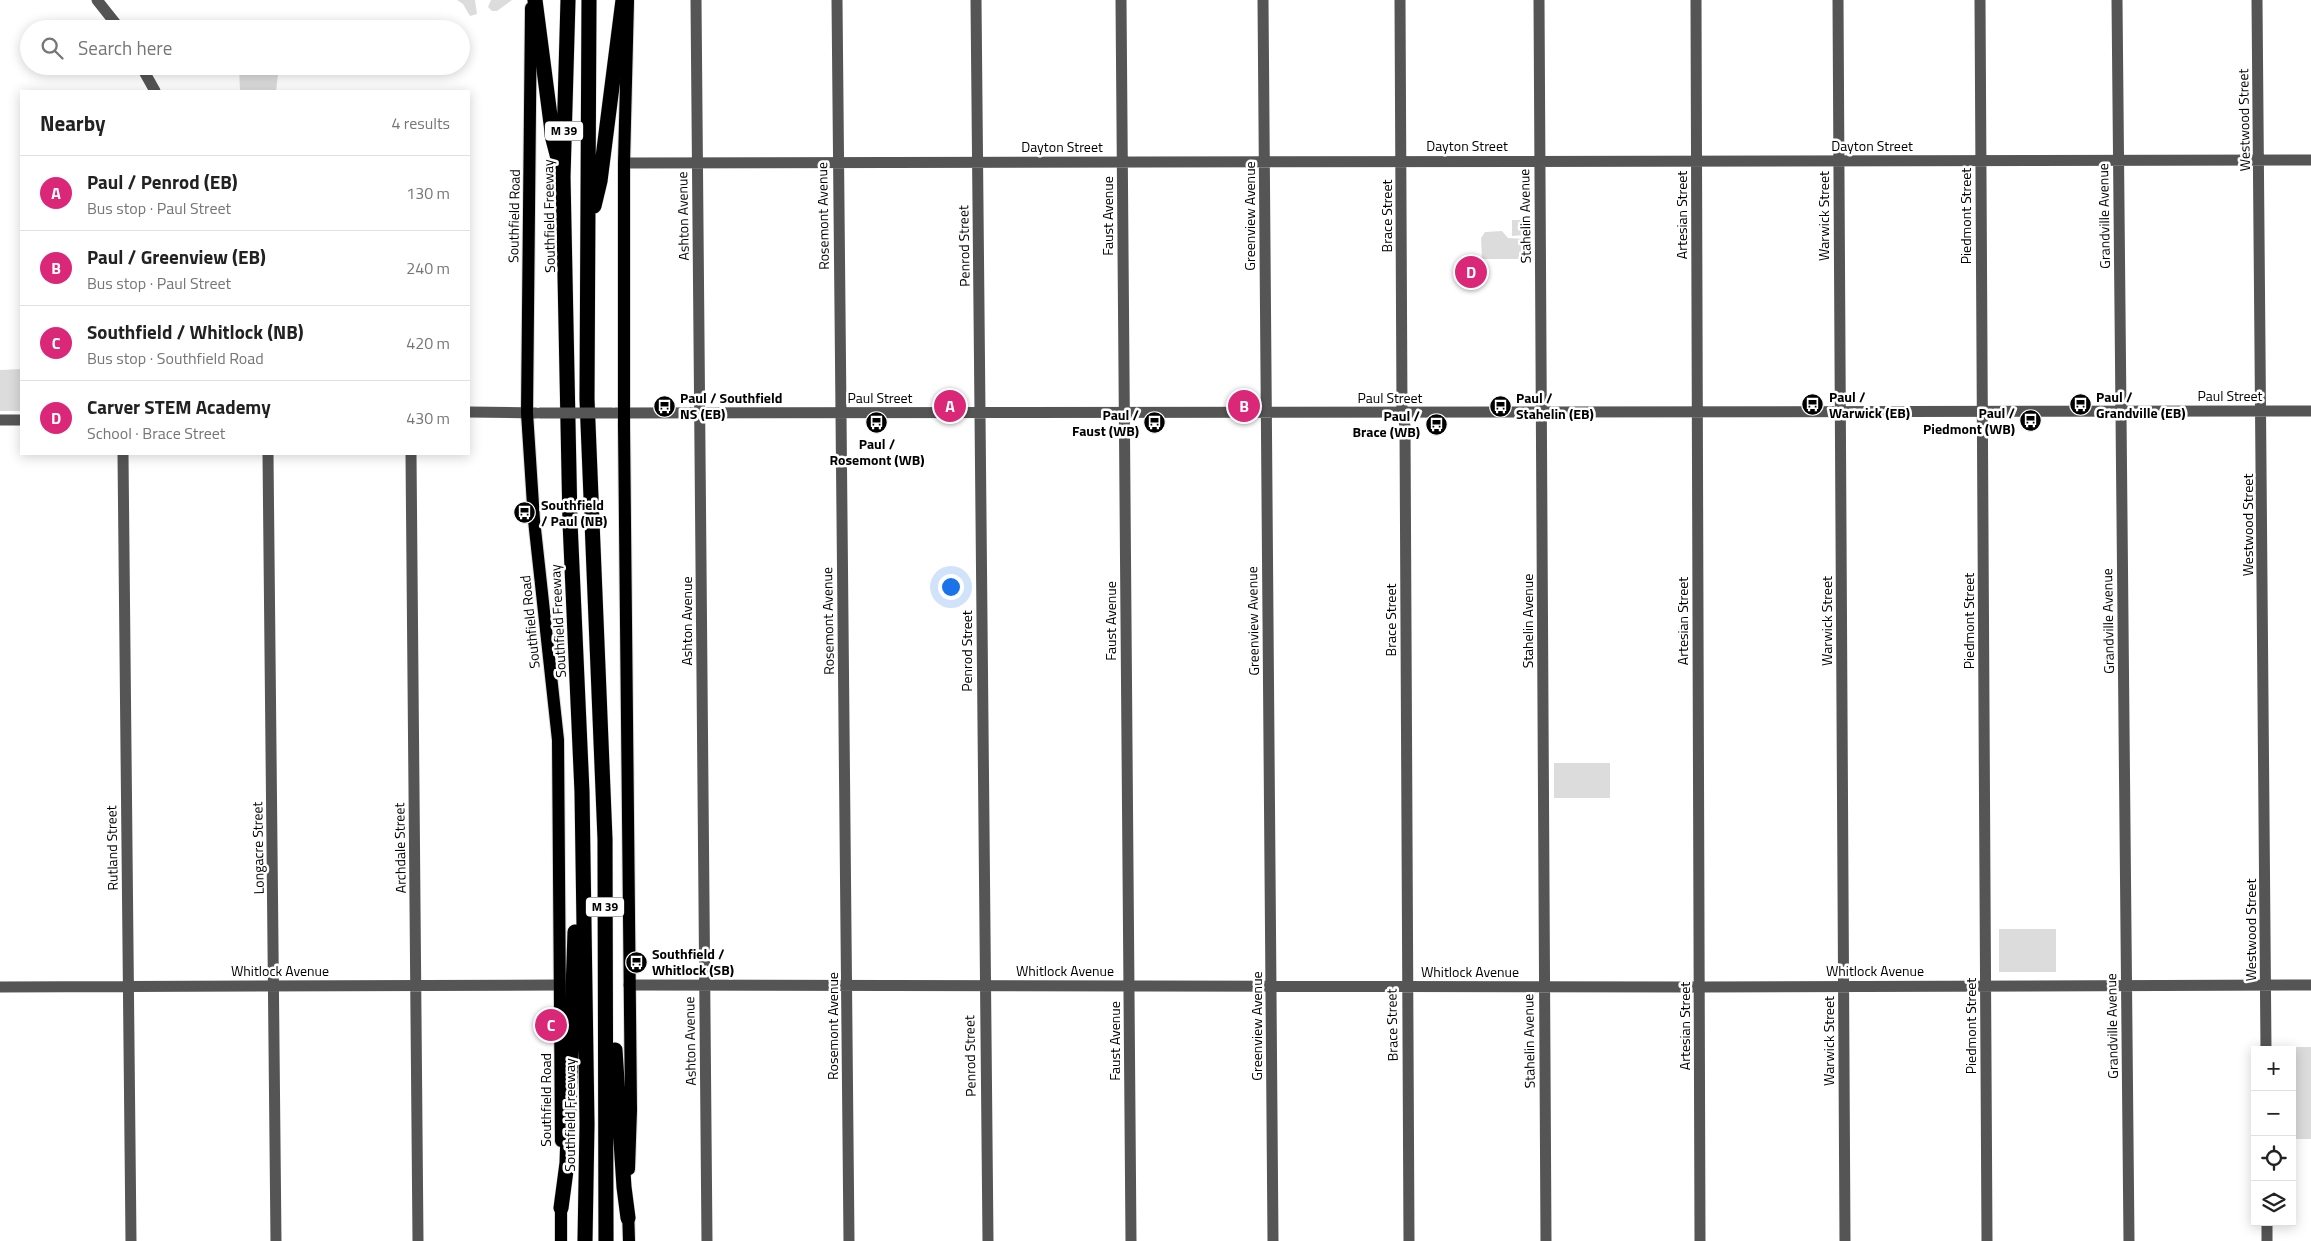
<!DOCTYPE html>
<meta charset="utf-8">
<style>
:root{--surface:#fff;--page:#f2f2f2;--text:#222;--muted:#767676;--line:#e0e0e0;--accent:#db2777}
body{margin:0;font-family:"Titillium Web",sans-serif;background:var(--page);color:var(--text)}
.controls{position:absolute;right:15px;bottom:15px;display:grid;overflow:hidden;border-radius:0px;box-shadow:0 2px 12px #0003}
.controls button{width:45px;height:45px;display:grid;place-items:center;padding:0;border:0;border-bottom:1px solid var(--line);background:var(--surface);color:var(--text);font:25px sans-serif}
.you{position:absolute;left:950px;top:586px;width:18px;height:18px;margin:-12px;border:4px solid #fff;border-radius:50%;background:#1a73e8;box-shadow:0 0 0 8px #1a73e833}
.badge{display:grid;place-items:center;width:32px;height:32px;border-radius:50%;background:var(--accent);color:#fff;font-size:16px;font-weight:700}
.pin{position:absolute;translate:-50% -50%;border:2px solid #fff;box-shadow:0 1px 5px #0006}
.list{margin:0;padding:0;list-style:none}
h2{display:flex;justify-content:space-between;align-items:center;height:65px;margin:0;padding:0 20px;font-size:21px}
h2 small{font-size:16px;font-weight:400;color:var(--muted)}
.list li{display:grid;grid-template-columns:32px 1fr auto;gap:15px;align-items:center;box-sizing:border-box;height:75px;padding:0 20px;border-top:1px solid var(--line)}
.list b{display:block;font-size:19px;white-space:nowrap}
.list p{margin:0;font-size:16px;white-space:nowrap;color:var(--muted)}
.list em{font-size:16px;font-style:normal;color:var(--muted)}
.icon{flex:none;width:28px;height:28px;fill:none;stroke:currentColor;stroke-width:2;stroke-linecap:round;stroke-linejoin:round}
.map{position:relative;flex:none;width:2311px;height:1241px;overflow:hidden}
.search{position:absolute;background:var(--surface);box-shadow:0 2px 12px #0003;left:20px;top:20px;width:450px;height:55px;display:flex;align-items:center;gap:12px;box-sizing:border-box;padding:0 18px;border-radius:28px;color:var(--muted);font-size:19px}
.panel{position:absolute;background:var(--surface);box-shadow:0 2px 12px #0003;left:20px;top:90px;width:450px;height:365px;border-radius:0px}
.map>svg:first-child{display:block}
.green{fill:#dcdcdc}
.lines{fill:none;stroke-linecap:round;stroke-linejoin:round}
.major-casing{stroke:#dbdbdb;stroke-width:14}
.highway-casing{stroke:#dbdbdb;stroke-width:16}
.minor{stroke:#555;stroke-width:11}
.major{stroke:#000;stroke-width:12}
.highway{stroke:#000;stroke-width:15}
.minor-bridge{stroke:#555;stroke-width:11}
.labels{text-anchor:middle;stroke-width:5;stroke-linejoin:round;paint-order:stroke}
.shield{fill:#fff;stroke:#4c4c4c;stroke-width:1}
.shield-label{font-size:12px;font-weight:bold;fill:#000}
.street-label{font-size:14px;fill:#000;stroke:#fff}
.poi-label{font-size:14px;font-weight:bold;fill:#000;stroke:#fff;text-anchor:start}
</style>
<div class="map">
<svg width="2311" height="1241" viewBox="0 0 2311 1241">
<rect width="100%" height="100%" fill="#fff"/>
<!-- green -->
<path class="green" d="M457,0H475L477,14L470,16L463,4Z
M491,0H512L497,11H492L488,7Z
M239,66H279L276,91H240Z
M1512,220H1525V235L1512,236Z
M1502,231L1508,238L1525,239V259H1482L1481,238L1485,232Z
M21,369V411H0V370Z
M1554,763H1610V798H1554Z
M1999,929H2056V972H1999Z
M2278,1047H2311V1139H2292V1050H2278Z"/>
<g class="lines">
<defs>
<path id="major" d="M628,1L624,163V426L631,1110L629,1169
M531,8L527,413L534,520L558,740L561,1141
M628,1209L629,1241
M561,1241V1199"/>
<path id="highway" d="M535,0L553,139L559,162
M568,0L563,177L570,522L582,792L587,1124L585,1241
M589,0L587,399L605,839L606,1241
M594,206L600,181L623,0
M615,1050L624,1187L628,1218
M561,1208L567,1163L575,932"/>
</defs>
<!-- major casing -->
<use href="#major" class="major-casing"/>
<!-- highway casing -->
<use href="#highway" class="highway-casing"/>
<!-- minor -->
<path class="minor" d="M97,0L120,29
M696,0L707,1241
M837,0L849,1241
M976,0L988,1241
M1121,0L1131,1241
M1263,0L1273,1241
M1400,0L1402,412L1405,426L1409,1241
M1539,0L1546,1241
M1696,0L1700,1241
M1838,0L1845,1241
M1980,0L1987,1241
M2117,0L2129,1241
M2257,0L2266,1050
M141,66L155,91
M624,163L2311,160
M469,412L536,413
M615,413L2311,411
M0,420H21
M123,454L131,1241
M268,454L276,1241
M411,454L418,1241
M629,985L1700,987L2311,985
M0,987L560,985
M2267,1222V1241"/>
<!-- major -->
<use href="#major" class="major"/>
<!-- highway -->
<use href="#highway" class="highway"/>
<!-- minor-bridge -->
<path class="minor-bridge" d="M540,413H612"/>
</g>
<!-- icons -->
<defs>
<symbol id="bus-disc" viewBox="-11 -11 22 22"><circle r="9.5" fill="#000" stroke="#fff"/><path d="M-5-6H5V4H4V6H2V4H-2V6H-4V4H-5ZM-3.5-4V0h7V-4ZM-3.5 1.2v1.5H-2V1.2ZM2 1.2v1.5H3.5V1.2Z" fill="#fff"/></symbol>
</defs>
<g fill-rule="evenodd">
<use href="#bus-disc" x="1800" y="392" width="25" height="25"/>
<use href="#bus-disc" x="2068" y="392" width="25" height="25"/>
<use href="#bus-disc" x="652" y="394" width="25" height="25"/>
<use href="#bus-disc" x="1488" y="394" width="25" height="25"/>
<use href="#bus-disc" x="2018" y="408" width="25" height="25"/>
<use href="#bus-disc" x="864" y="410" width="25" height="25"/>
<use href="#bus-disc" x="1142" y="410" width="25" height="25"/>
<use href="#bus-disc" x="1424" y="412" width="25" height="25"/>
<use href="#bus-disc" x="512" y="500" width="25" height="25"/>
<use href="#bus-disc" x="624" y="950" width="25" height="25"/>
</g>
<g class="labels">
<!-- shield labels -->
<g class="shield">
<rect x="545" y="121.5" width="38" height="19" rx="4"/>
<rect x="586" y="897.5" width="38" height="19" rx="4"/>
</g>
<g class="shield-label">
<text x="564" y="135">M 39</text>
<text x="605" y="911">M 39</text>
</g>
<!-- street labels -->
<g class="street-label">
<text transform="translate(2244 120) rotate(-91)" y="5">Westwood Street</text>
<text x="1467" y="151">Dayton Street</text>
<text x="1872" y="151">Dayton Street</text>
<text x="1062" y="152">Dayton Street</text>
<text transform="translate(1682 215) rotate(-90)" y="5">Artesian Street</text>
<text transform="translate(514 216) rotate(-89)" y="5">Southfield Road</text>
<text transform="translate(549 216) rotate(-91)" y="5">Southfield Freeway</text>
<text transform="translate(683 216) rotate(-91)" y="5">Ashton Avenue</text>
<text transform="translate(823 216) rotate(-91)" y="5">Rosemont Avenue</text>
<text transform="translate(1108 216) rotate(-90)" y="5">Faust Avenue</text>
<text transform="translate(1250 216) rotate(-90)" y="5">Greenview Avenue</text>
<text transform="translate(1387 216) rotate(-90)" y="5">Brace Street</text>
<text transform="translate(1525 216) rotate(-91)" y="5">Stahelin Avenue</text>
<text transform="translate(1824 216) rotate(-90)" y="5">Warwick Street</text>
<text transform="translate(1966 216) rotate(-90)" y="5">Piedmont Street</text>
<text transform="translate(2104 216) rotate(-91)" y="5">Grandville Avenue</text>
<text transform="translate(964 246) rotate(-91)" y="5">Penrod Street</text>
<text x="2230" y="401">Paul Street</text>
<text x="880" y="403">Paul Street</text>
<text x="1390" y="403">Paul Street</text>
<text transform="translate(2248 525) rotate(-90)" y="5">Westwood Street</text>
<text transform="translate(1391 620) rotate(-90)" y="5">Brace Street</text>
<text transform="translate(558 621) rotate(-93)" y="5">Southfield Freeway</text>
<text transform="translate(687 621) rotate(-90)" y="5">Ashton Avenue</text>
<text transform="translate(828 621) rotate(-91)" y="5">Rosemont Avenue</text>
<text transform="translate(1111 621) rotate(-90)" y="5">Faust Avenue</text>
<text transform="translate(1253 621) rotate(-91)" y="5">Greenview Avenue</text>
<text transform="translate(1528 621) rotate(-90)" y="5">Stahelin Avenue</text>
<text transform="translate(1683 621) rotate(-90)" y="5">Artesian Street</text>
<text transform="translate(1827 621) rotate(-90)" y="5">Warwick Street</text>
<text transform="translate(1969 621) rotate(-90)" y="5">Piedmont Street</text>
<text transform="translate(2108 621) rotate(-91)" y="5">Grandville Avenue</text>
<text transform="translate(530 622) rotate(-96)" y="5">Southfield Road</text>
<text transform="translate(967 651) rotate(-90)" y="5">Penrod Street</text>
<text transform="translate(112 848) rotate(-91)" y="5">Rutland Street</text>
<text transform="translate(258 848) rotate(-91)" y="5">Longacre Street</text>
<text transform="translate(400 848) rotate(-91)" y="5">Archdale Street</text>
<text transform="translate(2251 930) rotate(-90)" y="5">Westwood Street</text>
<text x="280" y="976">Whitlock Avenue</text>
<text x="1065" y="976">Whitlock Avenue</text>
<text x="1875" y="976">Whitlock Avenue</text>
<text x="1470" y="977">Whitlock Avenue</text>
<text transform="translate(1392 1025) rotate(-91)" y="5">Brace Street</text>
<text transform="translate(833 1026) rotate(-90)" y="5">Rosemont Avenue</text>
<text transform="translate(1257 1026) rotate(-90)" y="5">Greenview Avenue</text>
<text transform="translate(1685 1026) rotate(-90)" y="5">Artesian Street</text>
<text transform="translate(1971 1026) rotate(-90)" y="5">Piedmont Street</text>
<text transform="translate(2112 1026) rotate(-91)" y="5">Grandville Avenue</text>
<text transform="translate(690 1041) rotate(-91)" y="5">Ashton Avenue</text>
<text transform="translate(1115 1041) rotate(-90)" y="5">Faust Avenue</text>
<text transform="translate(1529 1041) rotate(-91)" y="5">Stahelin Avenue</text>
<text transform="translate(1829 1041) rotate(-90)" y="5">Warwick Street</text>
<text transform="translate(970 1056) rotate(-91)" y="5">Penrod Street</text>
<text transform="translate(546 1100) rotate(-90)" y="5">Southfield Road</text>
<text transform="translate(570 1115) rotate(-90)" y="5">Southfield Freeway</text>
</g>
<!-- poi labels -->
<g class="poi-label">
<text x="1829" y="402">Paul /<tspan x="1829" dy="16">Warwick (EB)</tspan></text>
<text x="2096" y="402">Paul /<tspan x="2096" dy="16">Grandville (EB)</tspan></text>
<text x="680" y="403">Paul / Southfield<tspan x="680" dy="16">NS (EB)</tspan></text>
<text x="1516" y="403">Paul /<tspan x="1516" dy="16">Stahelin (EB)</tspan></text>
<text x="2015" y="418" text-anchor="end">Paul /<tspan x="2015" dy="16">Piedmont (WB)</tspan></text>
<text x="1139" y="420" text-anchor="end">Paul /<tspan x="1139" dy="16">Faust (WB)</tspan></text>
<text x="1420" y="421" text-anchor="end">Paul /<tspan x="1420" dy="16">Brace (WB)</tspan></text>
<text x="877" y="449" text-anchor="middle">Paul /<tspan x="877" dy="16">Rosemont (WB)</tspan></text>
<text x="541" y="510">Southfield<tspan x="541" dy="16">/ Paul (NB)</tspan></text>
<text x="652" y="959">Southfield /<tspan x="652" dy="16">Whitlock (SB)</tspan></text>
</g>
</g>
</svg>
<div class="controls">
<button>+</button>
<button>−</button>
<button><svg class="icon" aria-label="locate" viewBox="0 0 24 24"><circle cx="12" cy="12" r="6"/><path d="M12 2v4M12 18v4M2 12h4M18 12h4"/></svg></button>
<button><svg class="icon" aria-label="layers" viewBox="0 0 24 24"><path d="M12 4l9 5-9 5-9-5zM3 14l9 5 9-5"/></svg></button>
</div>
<div class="you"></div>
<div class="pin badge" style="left:950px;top:406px">A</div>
<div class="pin badge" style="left:1244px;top:406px">B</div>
<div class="pin badge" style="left:551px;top:1025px">C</div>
<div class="pin badge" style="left:1471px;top:272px">D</div>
<div class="search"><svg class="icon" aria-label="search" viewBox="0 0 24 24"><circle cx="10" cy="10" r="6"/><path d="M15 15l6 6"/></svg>Search here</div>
<section class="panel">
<h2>Nearby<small>4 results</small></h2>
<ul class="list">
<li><span class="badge">A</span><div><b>Paul / Penrod (EB)</b><p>Bus stop · Paul Street</p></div><em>130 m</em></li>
<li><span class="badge">B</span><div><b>Paul / Greenview (EB)</b><p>Bus stop · Paul Street</p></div><em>240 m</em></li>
<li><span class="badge">C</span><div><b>Southfield / Whitlock (NB)</b><p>Bus stop · Southfield Road</p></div><em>420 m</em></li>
<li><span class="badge">D</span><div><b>Carver STEM Academy</b><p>School · Brace Street</p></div><em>430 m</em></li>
</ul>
</section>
</div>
